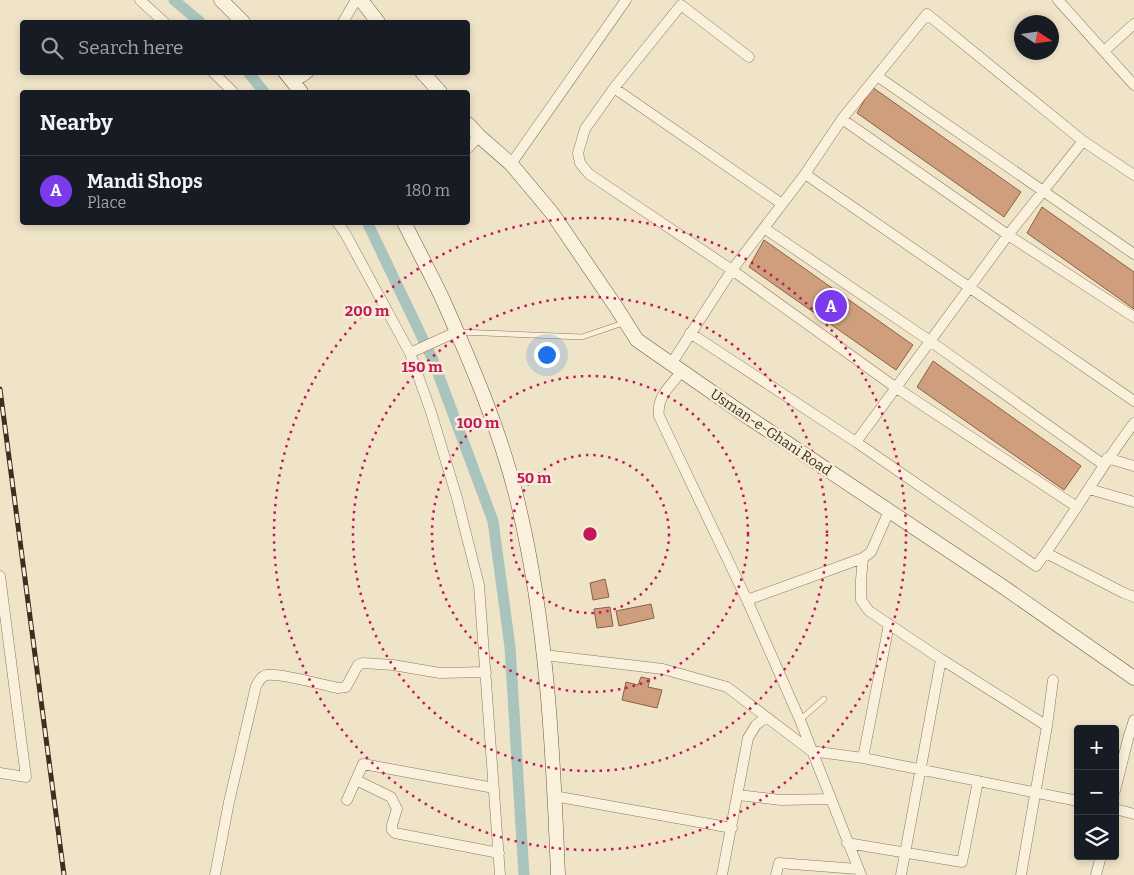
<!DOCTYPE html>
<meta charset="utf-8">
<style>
:root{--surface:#171b24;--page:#242831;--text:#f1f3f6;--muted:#9ea1a6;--line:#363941;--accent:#7c3aed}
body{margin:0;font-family:Bitter,serif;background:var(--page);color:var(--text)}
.controls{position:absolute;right:15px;bottom:15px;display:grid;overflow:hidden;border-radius:5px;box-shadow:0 2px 8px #0003}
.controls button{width:45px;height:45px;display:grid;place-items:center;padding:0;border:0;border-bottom:1px solid var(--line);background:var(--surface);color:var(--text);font:25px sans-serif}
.compass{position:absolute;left:1014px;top:15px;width:45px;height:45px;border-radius:50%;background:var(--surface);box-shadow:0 2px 8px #0003;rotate:102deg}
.you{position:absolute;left:546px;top:354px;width:18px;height:18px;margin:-12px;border:4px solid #fff;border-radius:50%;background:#1a73e8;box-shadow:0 0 0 8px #1a73e833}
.badge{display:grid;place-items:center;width:32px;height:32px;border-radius:50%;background:var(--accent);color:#fff;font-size:16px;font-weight:700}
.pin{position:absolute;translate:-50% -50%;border:2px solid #fff;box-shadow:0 1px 5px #0006}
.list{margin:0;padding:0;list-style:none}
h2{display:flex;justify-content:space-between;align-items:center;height:65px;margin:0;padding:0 20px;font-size:21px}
h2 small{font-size:16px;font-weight:400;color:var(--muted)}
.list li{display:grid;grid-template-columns:32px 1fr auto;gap:15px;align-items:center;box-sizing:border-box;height:70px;padding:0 20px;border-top:1px solid var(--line)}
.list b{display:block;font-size:19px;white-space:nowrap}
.list p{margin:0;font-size:16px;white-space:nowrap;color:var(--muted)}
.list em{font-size:16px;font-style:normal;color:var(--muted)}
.icon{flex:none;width:28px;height:28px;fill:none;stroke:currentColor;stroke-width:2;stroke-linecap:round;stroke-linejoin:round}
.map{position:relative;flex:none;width:1134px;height:875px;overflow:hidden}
.search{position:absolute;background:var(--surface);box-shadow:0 2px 8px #0003;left:20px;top:20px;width:450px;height:55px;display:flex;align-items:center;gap:12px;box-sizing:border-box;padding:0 18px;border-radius:5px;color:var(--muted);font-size:19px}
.panel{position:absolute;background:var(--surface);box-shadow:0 2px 8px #0003;left:20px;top:90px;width:450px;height:135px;border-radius:5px}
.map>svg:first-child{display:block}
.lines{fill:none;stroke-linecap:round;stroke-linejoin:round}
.canal{stroke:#a9c4bc;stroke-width:11}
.building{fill:#cf9f7d;stroke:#8d5f41}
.lane-casing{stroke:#8d765c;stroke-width:6}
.street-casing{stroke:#8d765c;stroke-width:11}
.secondary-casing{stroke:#6f573f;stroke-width:15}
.lane{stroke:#faf1dc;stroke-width:5}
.street{stroke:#faf1dc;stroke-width:10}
.secondary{stroke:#faf1dc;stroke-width:14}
.rail-casing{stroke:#3d2e20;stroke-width:5}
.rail{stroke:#f7eed8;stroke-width:3;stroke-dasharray:9;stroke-linecap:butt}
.ring{fill:none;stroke:#c2185b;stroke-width:2.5;stroke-dasharray:2.5 5}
.labels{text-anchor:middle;stroke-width:5;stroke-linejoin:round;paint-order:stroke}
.street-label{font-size:14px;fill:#3d2e20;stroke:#f7eed8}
.centre{fill:#c2185b;stroke:#f7eed8;stroke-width:2.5}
.ring-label{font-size:15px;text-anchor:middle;font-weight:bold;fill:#c2185b;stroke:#f7eed8;stroke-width:5;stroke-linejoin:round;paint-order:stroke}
</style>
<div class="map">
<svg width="1134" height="875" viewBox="0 0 1134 875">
<rect width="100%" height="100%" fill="#f0e4c8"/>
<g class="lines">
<!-- canal -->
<path class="canal" d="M174,0L200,22
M248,72L264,92
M367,222L433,360L493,521L510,647L524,875"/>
</g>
<!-- building -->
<path class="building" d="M872,87L1021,192L1004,217L857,113Z
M1042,207L1134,272V309L1027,233Z
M764,240L913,345L896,370L749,267Z
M933,361L1081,466L1064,490L917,387Z
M605,579L609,597L593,600L590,583Z
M651,604L654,618L619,626L616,611Z
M610,607L613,626L597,628L594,609Z
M641,677L650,679L648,687L662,690L657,708L622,700L626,682L638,685Z"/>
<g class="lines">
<defs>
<path id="lane" d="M459,332L582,337L623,323
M800,720L824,699"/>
<path id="street" d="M140,0L164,22
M1058,0L1134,85
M343,22L356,0
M1104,51L1134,24
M749,57L681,5L614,88L585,129L578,153L580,163L589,174L732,270L895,387L1077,507
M213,72L233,92
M877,76L1134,254
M291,80L303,77L309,72
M614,88L782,204
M842,119L1008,235L1134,317
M468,148L479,136
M511,164L626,0
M805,174L1134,401
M337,222L345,233L410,353L431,412L457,498L479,585L500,875
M764,228L930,341L1104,465
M690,333L856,442L1036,566C1071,520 1099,469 1134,423
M410,353L456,332
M671,364L732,270L805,174L842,119L927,14L1083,141L1134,175
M682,371C671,385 656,397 659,416L747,600L800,720L861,875
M856,442L1008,235L1083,141
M1107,458L1134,466
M1089,489L1134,502
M1046,553L1124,593L1134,597
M863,558L861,580V600L869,611L941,659L1047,726
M0,576L26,777L0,773
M747,600L863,558L871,552L889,511
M544,655L663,669L727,687L811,751L863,758L1078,801
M863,758L889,624
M356,780L391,797L397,809L392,825V830L395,833L499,853
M1115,791L1128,739L1134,720
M738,795L781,800L831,799
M554,796L732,828
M347,800L363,764L494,788
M1115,809L1134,814
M847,843L962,862L978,781
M215,875L229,802L256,686C259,681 261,676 267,675C281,673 323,685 338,688L346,687L358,665L363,663L393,665L440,673L486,672
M722,875L748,738L756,725L765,718
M776,875L779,863L858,869
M901,875L941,659
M1021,875L1047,726L1053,680
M1096,875L1101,856"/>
<path id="secondary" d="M221,0L243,22
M361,0L378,22
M285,72L301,92
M422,72L440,92
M468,124L479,136L511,164L552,213L616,307L637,340L742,413L999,584L1134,678
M404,222C417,249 431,274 443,300C471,363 499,428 516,495C547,619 553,748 558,875"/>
</defs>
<!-- lane casing -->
<use href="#lane" class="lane-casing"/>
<!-- street casing -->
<use href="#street" class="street-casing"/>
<!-- secondary casing -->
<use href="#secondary" class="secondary-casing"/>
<!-- lane -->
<use href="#lane" class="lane"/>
<!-- street -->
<use href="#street" class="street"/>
<!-- secondary -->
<use href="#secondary" class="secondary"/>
<defs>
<path id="rail" d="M0,389L64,875"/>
</defs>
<!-- rail casing -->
<use href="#rail" class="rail-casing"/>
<!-- rail -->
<use href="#rail" class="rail"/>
</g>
<!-- distance rings -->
<g class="ring">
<circle cx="590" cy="534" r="79"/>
<circle cx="590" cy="534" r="158"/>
<circle cx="590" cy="534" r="237"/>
<circle cx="590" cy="534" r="316"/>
</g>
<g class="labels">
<!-- street labels -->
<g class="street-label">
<text transform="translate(771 432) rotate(34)" y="5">Usman-e-Ghani Road</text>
</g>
</g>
<circle cx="590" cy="534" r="8" class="centre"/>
<g class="ring-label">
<text x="367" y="316">200 m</text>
<text x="422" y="372">150 m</text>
<text x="478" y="428">100 m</text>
<text x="534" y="483">50 m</text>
</g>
</svg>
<div class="controls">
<button>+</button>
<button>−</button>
<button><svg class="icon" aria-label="layers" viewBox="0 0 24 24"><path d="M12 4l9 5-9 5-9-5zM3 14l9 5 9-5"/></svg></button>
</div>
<svg class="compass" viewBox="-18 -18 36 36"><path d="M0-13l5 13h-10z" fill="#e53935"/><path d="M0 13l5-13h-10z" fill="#9ea1a6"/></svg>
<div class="you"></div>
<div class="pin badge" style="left:831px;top:306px">A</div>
<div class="search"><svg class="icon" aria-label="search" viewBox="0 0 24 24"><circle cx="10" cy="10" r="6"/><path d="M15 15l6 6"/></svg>Search here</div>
<section class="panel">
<h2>Nearby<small></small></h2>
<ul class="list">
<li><span class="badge">A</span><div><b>Mandi Shops</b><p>Place</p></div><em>180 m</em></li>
</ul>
</section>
</div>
